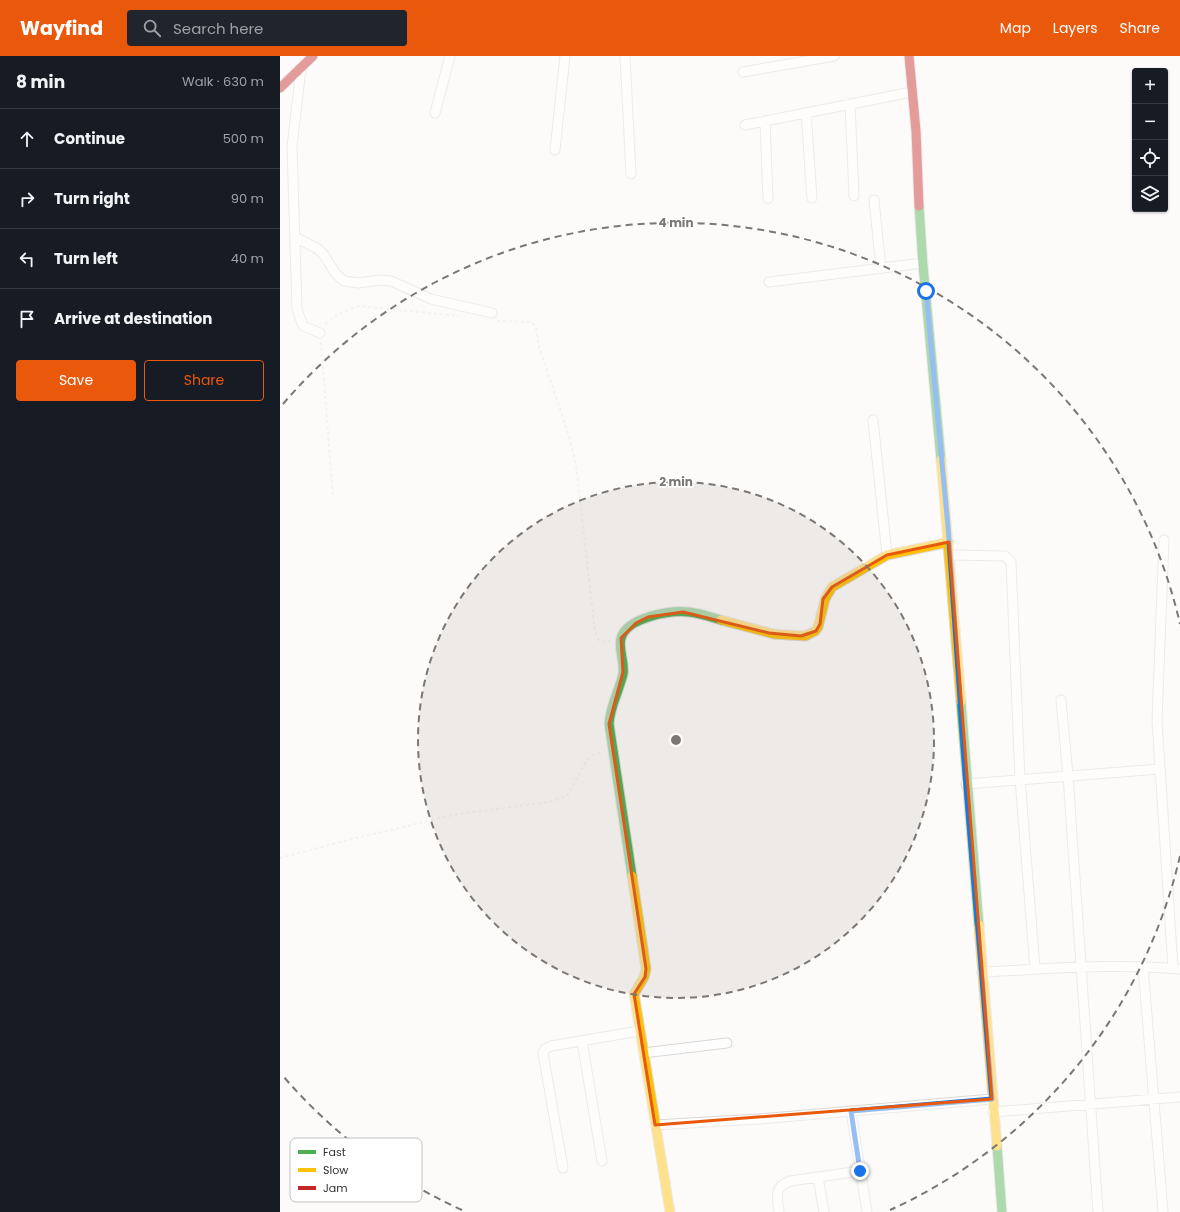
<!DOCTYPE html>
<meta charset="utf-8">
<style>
:root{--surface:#171b24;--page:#20242c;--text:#f1f3f6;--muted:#9ea1a6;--line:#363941;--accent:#ea580c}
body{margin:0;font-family:Poppins,sans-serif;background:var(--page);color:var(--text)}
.controls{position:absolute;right:12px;top:12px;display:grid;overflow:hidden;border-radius:4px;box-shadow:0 1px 3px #0004}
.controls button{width:36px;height:36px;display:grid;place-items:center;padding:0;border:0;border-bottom:1px solid var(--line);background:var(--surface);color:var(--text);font:20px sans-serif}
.stop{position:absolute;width:12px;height:12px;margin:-9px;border:3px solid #1a73e8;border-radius:50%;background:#fff}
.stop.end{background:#1a73e8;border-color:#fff;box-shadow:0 1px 4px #0008}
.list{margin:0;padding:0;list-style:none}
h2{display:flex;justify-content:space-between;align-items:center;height:52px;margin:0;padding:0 16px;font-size:17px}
h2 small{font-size:13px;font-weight:400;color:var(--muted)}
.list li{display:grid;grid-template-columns:26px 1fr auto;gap:12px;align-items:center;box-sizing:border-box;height:60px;padding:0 16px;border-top:1px solid var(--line)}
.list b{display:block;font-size:15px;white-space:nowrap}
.list em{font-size:13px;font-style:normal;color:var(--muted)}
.actions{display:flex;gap:8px;padding:12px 16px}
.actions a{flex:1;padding:9px 0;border:1px solid var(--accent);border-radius:4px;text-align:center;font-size:14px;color:var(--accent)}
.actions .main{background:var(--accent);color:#fff}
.icon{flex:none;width:22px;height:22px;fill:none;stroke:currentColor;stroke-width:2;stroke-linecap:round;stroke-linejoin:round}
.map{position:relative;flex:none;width:900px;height:1156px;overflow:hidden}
header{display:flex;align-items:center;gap:24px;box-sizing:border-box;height:56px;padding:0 20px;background:var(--accent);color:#fff}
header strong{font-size:19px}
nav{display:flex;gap:22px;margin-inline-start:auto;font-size:14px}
.search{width:280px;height:36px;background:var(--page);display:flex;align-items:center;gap:10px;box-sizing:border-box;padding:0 14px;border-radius:4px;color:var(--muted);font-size:15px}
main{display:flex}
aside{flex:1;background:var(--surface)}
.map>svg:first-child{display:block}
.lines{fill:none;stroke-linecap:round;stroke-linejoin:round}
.street-casing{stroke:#dad8d5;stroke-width:11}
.fast-casing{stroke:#dad8d5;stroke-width:11}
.slow-casing{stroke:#dad8d5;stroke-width:11}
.jam-casing{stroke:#dad8d5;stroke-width:11}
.path{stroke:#e8e7e7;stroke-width:2;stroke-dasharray:3 3;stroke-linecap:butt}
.street{stroke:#fffefe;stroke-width:9}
.fast{stroke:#4caf50;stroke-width:9}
.slow{stroke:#ffc107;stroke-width:9}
.jam{stroke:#c62828;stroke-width:9}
.route{stroke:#1a73e8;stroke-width:5}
.marked{fill:none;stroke:#e8590c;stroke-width:3;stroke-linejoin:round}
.ring{fill:none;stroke:#7a7774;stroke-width:2;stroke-dasharray:7 5}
.key{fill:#fff;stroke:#c2c1c0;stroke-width:1}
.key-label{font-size:11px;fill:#33302d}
.centre{fill:#7a7774;stroke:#fff;stroke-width:2}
.ring-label{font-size:12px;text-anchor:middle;font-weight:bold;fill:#7a7774;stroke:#fff;stroke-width:3;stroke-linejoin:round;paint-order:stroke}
</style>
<header>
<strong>Wayfind</strong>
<div class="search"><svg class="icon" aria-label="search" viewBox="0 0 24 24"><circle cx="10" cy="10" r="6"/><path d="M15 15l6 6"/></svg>Search here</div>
<nav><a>Map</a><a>Layers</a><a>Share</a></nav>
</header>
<main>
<aside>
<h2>8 min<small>Walk · 630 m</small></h2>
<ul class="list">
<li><svg class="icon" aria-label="ahead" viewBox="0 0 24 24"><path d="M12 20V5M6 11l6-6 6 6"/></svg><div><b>Continue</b></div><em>500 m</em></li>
<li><svg class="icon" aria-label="right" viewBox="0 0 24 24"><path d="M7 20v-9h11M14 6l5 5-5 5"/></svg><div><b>Turn right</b></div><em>90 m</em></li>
<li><svg class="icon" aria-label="left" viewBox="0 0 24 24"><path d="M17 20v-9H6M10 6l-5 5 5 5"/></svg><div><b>Turn left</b></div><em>40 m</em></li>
<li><svg class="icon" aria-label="arrive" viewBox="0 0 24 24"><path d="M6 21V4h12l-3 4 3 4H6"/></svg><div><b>Arrive at destination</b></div></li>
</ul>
<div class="actions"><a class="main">Save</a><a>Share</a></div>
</aside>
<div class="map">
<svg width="900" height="1156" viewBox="0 0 900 1156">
<rect width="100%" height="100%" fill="#fdfbf9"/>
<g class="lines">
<defs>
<path id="street" d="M345,0L351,118
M21,12L12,91L17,253L23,270L40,277
M463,16L554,0
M570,48L574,140
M155,57L170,0
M526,57L532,142
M485,65L488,143
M465,69L632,36
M275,94L285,0
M594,144L601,212
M15,181L38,193L44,199L56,218L64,225L78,227L101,224L111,225L151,243L212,257
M489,226L643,207
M593,364L607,499
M884,484L877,665L893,912
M670,499L725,500L731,506L740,723L755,913
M781,644L788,720L818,1156
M686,728L880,713
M863,910L883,1156
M702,916C768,913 834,907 900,913
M302,985L322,1105
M363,997L447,987
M571,1055L587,1156
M713,1056L900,1041
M375,1069L479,1063L712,1043
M283,1112L263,997L265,993L271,990L359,975
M538,1121L544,1156
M499,1156C497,1141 494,1131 510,1125L580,1115"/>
<path id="fast" d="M639,150L643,209L661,404
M681,645L699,869
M352,820L329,668C330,650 339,635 343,618C345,606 338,594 341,582C347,561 391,554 409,556C420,557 431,561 441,564
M717,1090L722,1156"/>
<path id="slow" d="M661,404L681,645
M441,564L494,578L525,580L535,575L538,571L545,543L552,531L607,499L669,486
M352,820L366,913L364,921L354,938L390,1156
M699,869L717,1090"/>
<path id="jam" d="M629,0L636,75L639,150
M0,32L33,0"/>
</defs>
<!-- street casing -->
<use href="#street" class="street-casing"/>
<!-- fast casing -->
<use href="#fast" class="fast-casing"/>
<!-- slow casing -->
<use href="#slow" class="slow-casing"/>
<!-- jam casing -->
<use href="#jam" class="jam-casing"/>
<!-- path -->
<path class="path" d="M217,265L252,266L256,272L259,291L289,380L296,409L315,576L319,585L330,586
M45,268L60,257L79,250L179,260
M41,286L53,441
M0,802L68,784L178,758L270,746L287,740L307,704L315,698L322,697"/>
<!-- street -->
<use href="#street" class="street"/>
<!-- fast -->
<use href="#fast" class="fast"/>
<!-- slow -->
<use href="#slow" class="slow"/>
<!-- jam -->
<use href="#jam" class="jam"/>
</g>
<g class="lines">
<!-- route -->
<path class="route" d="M580,1115L571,1055L712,1043L686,728L668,471L646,235"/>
</g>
<!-- marked area -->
<path d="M0 0H900V1156H0ZM669,486L712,1043L375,1069L354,938L365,921L366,913L329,668L343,616L341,582L356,567L368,561L403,556L489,577L521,580L536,575L540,568L543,543L552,531L607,499Z" fill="#fdfbf9" fill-opacity=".55" fill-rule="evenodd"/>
<path class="marked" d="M669,486L712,1043L375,1069L354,938L365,921L366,913L329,668L343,616L341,582L356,567L368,561L403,556L489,577L521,580L536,575L540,568L543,543L552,531L607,499Z"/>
<!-- distance rings -->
<circle cx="396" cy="684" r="258" fill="#7a7774" fill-opacity=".12"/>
<g class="ring">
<circle cx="396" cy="684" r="258"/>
<path d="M900 800A517 517 0 0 1 610 1154M182 1154A517 517 0 0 1 3 1020M3 348A517 517 0 0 1 900 568"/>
</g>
<!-- legend -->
<rect x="10" y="1082" width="132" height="64" rx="6" class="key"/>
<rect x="18" y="1094" width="18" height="4" fill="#4caf50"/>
<rect x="18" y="1112" width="18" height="4" fill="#ffc107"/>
<rect x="18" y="1130" width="18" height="4" fill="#c62828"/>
<g class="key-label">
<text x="43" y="1100">Fast</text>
<text x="43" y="1118">Slow</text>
<text x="43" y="1136">Jam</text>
</g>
<circle cx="396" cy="684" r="6" class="centre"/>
<g class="ring-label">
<text x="396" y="171">4 min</text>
<text x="396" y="430">2 min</text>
</g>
</svg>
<div class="controls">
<button>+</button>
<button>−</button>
<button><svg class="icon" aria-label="locate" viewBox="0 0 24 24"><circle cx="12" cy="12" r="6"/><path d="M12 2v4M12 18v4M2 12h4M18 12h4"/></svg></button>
<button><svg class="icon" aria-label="layers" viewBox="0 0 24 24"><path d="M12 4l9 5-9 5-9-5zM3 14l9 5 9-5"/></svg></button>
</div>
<div class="stop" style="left:646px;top:235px"></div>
<div class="stop end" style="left:580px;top:1115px"></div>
</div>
</main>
